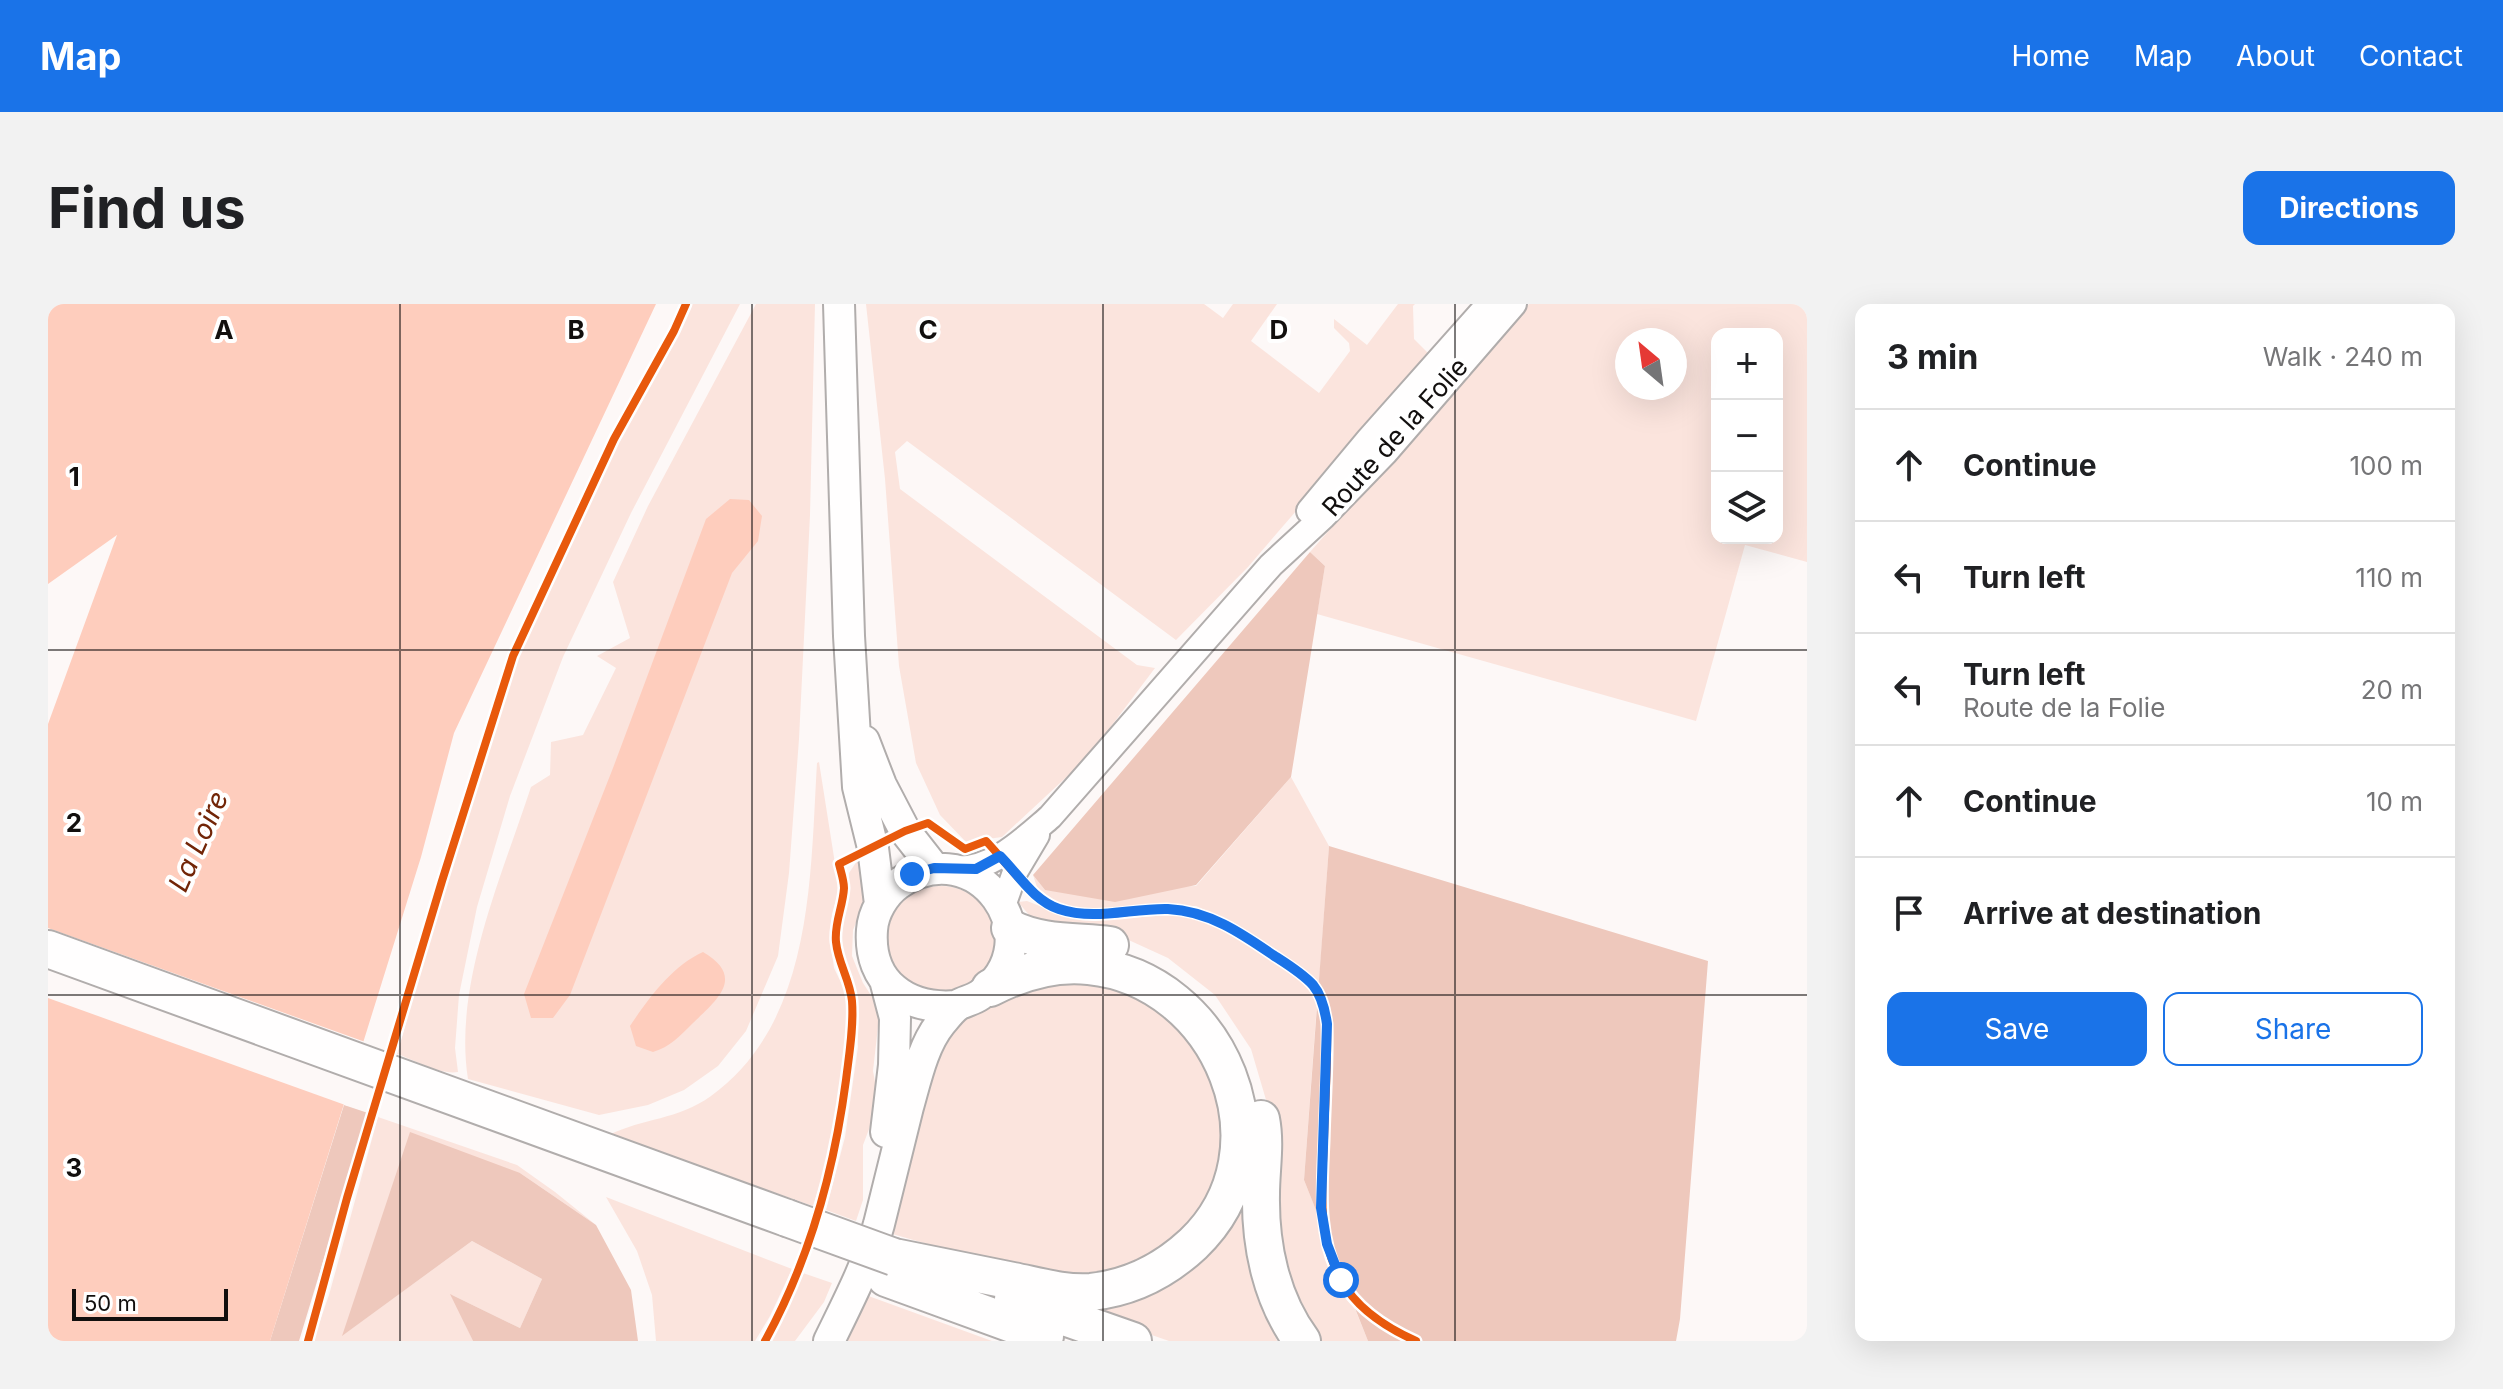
<!DOCTYPE html>
<meta charset="utf-8">
<style>
:root{--surface:#fff;--page:#f2f2f2;--text:#202124;--muted:#757577;--line:#e0e0e0;--accent:#1a73e8}
body{margin:0;font-family:Inter,sans-serif;background:var(--page);color:var(--text)}
.controls{position:absolute;right:24px;top:24px;display:grid;overflow:hidden;border-radius:16px;box-shadow:0 8px 32px #0002}
.controls button{width:72px;height:72px;display:grid;place-items:center;padding:0;border:0;border-bottom:2px solid var(--line);background:var(--surface);color:var(--text);font:40px sans-serif}
.compass{position:absolute;left:1567px;top:24px;width:72px;height:72px;border-radius:50%;background:var(--surface);box-shadow:0 8px 32px #0002;rotate:331deg}
.scale{position:absolute;left:24px;bottom:20px;width:156px;box-sizing:border-box;padding-left:8px;border:4px solid #120f0e;border-top:0;font-size:22px;line-height:28px;white-space:nowrap;color:#120f0e;-webkit-text-stroke:6px #fff;paint-order:stroke}
.stop{position:absolute;width:24px;height:24px;margin:-18px;border:6px solid #1a73e8;border-radius:50%;background:#fff}
.stop.end{background:#1a73e8;border-color:#fff;box-shadow:0 2px 8px #0008}
.list{margin:0;padding:0;list-style:none}
h2{display:flex;justify-content:space-between;align-items:center;height:104px;margin:0;padding:0 32px;font-size:34px}
h2 small{font-size:26px;font-weight:400;color:var(--muted)}
.list li{display:grid;grid-template-columns:52px 1fr auto;gap:24px;align-items:center;box-sizing:border-box;height:112px;padding:0 32px;border-top:2px solid var(--line)}
.list b{display:block;font-size:30px;white-space:nowrap}
.list p{margin:0;font-size:26px;white-space:nowrap;color:var(--muted)}
.list em{font-size:26px;font-style:normal;color:var(--muted)}
.actions{display:flex;gap:16px;padding:24px 32px}
.actions a{flex:1;padding:18px 0;border:2px solid var(--accent);border-radius:16px;text-align:center;font-size:28px;color:var(--accent)}
.actions .main{background:var(--accent);color:#fff}
.icon{flex:none;width:44px;height:44px;fill:none;stroke:currentColor;stroke-width:2;stroke-linecap:round;stroke-linejoin:round}
.map{position:relative;flex:none;width:1759px;height:1037px;overflow:hidden;border-radius:16px}
header{display:flex;align-items:center;gap:48px;box-sizing:border-box;height:112px;padding:0 40px;background:var(--accent);color:#fff}
header strong{font-size:38px}
nav{display:flex;gap:44px;margin-inline-start:auto;font-size:28px}
.intro{display:flex;align-items:center;justify-content:space-between;box-sizing:border-box;height:192px;padding:0 48px}
h1{margin:0;font-size:56px}
.button{padding:20px 36px;border-radius:16px;background:var(--accent);color:#fff;font-size:28px;font-weight:700}
main{display:flex;gap:48px;padding:0 48px}
aside{flex:1;background:var(--surface);border-radius:16px;box-shadow:0 8px 32px #0002}
.map>svg:first-child{display:block}
.green{fill:#fbe4dd;fill-rule:evenodd}
.forest{fill:#eec8bc}
.water{fill:#fecdbd}
.pier{fill:#fdf8f7}
.lines{fill:none;stroke-linecap:round;stroke-linejoin:round}
.minor-casing{stroke:#b1adac;stroke-width:28}
.major-casing{stroke:#b1adac;stroke-width:34}
.highway-casing{stroke:#b1adac;stroke-width:40}
.minor{stroke:#fffefe;stroke-width:24}
.major{stroke:#fffefe;stroke-width:30}
.highway{stroke:#fffefe;stroke-width:36}
.highway-bridge-casing{stroke:#b1adac;stroke-width:40;stroke-linecap:butt}
.highway-bridge{stroke:#fffefe;stroke-width:36}
.cycleway-casing{stroke:#fff;stroke-width:13}
.cycleway{stroke:#e8590c;stroke-width:8}
.route{stroke:#1a73e8;stroke-width:10}
.grid{fill:none;stroke:#120f0e;stroke-width:2;stroke-opacity:0.55}
.labels{text-anchor:middle;stroke-width:8;stroke-linejoin:round;paint-order:stroke}
.street-label{font-size:26px;fill:#120f0e;stroke:#fff}
.water-label{font-size:28px;font-style:italic;fill:#722507;stroke:#fff}
.grid-label{font-size:26px;text-anchor:middle;font-weight:bold;fill:#120f0e;stroke:#fff;stroke-width:8;stroke-linejoin:round;paint-order:stroke}
</style>
<header>
<strong>Map</strong>
<nav><a>Home</a><a>Map</a><a>About</a><a>Contact</a></nav>
</header>
<div class="intro"><h1>Find us</h1><a class="button">Directions</a></div>
<main>
<div class="map">
<svg width="1759" height="1037" viewBox="0 0 1759 1037">
<rect width="100%" height="100%" fill="#fdf8f7"/>
<!-- green -->
<path class="green" d="M642,0H692L583,209L515,353L462,492L429,603L411,691L407,744L410,768C392,771 367,756 349,750L395,589L467,361L564,152Z
M708,0H767L762,211L751,435L741,569L730,652L698,727L670,762L636,786L600,801L551,811L420,775C405,681 454,572 483,483L502,471L503,438L535,431L568,364L549,352L582,334L565,278L600,202Z
M818,0H1156L1175,14L1185,0H1229L1203,37L1271,89L1302,47L1301,39L1286,24V15L1319,41L1350,0H1367L1365,2L1366,35L1382,51L1200,263L1128,336L859,137L847,148L852,185L1089,361L1107,364L1040,453L954,533L918,538L892,511L868,459L851,362L837,175Z
M1481,0H1759V258L1697,241L1648,417L1269,310L1277,262L1262,248ZM1669,30H1729V234H1669ZM1579,36H1627V84H1579Z
M771,458L791,585L784,610L782,635L786,664L798,689L799,702L798,747L792,797L782,848L765,902L561,831C595,814 630,816 663,792C766,717 762,573 769,459Z
M1243,473L1281,542L1271,679L1185,618L1148,602L1044,605L1011,602L989,583L985,571L997,586L1148,582Z
M819,556L821,578L816,599L805,626L804,652L815,679L832,705L825,767L831,799L815,841V896L808,917L778,906L797,833L810,743L808,689L798,667L792,644L793,621L800,594L801,569L809,557Z
M839 636a54 54 0 1 1 108 0a54 54 0 1 1-108 0Z
M979,597L1022,614L1067,615L1121,611L1148,614L1180,628L1249,673L1267,693L1269,699L1256,876L1270,911L1274,945L1290,982L1305,1000L1320,1037H1266L1222,934L1221,806L1203,745L1167,691L1120,654L1074,633L982,612L970,598Z
M1013,670L1111,697L1165,761L1177,829L1168,872L1155,903L1126,939L1078,967L1025,976L967,965L841,929L872,794L879,792C883,772 886,750 899,733C919,706 980,684 1013,670Z
M330,813L469,861L507,888L548,921L472,869L295,1031L424,937L494,975L472,1024L404,991L425,1037H265L281,991Z
M1198,888L1217,1001L1229,1037H1121L1029,1005Z
M558,893L744,965L722,1012L707,1037H608L604,991L589,947Z
M755,969L784,979L776,998L747,1037H720L733,1015Z
M815,990L944,1037H798L802,1019Z"/>
<!-- forest -->
<path class="forest" d="M1262,248L1277,262L1243,473L1148,581L1067,598L997,586L985,571Z
M1281,542L1660,657L1632,1015L1628,1037H1320L1256,876Z
M296,801L320,809L251,1037H222Z
M362,828L472,869L548,921L583,986L590,1037H425L402,990L472,1024L494,975L424,937L294,1032Z"/>
<!-- water -->
<path class="water" d="M0,0H608L406,429L373,553L222,1037H0V420L69,231L0,280Z
M682,195L701,196L714,212L710,237L684,269L522,691L505,714H483L476,690L565,464L658,215Z
M655,648C698,673 669,696 645,719C632,732 622,743 605,748L588,742L582,722C600,695 624,662 655,648Z"/>
<!-- pier -->
<path class="pier" d="M0,624L320,739L300,802L0,694Z"/>
<g class="lines">
<defs>
<path id="minor" d="M1261,207L1321,135L1441,0
M906,565C945,566 974,537 1002,513L1223,261L1275,213L1337,149L1466,0
M955,602L967,568L989,531"/>
<path id="major" d="M791,0L801,332L810,483L825,544L832,600
M816,437L833,481L857,527L886,564
M837,676L847,714L846,761L838,828
M781,1037C799,1000 820,960 831,920C841,881 850,842 860,803C868,775 875,741 893,719C898,713 904,705 910,701C917,697 925,696 932,691C1008,636 928,524 850,580C836,590 825,609 824,626C820,679 859,706 908,702"/>
<path id="highway" d="M962,624C993,640 1029,637 1062,641
M0,645L739,914
M1213,815C1218,840 1213,865 1213,890C1212,941 1223,995 1254,1037
M846,953C886,961 926,969 965,977C990,982 1017,990 1043,988C1082,984 1117,966 1145,940C1244,846 1173,675 1041,662C1006,658 973,668 942,684
M838,974L997,1032
M965,995L1085,1037"/>
</defs>
<!-- minor casing -->
<use href="#minor" class="minor-casing"/>
<!-- major casing -->
<use href="#major" class="major-casing"/>
<!-- highway casing -->
<use href="#highway" class="highway-casing"/>
<!-- minor -->
<use href="#minor" class="minor"/>
<!-- major -->
<use href="#major" class="major"/>
<!-- highway -->
<use href="#highway" class="highway"/>
<defs>
<path id="highway-bridge" d="M739,914L846,953"/>
</defs>
<!-- highway-bridge casing -->
<use href="#highway-bridge" class="highway-bridge-casing"/>
<!-- highway-bridge -->
<use href="#highway-bridge" class="highway-bridge"/>
<defs>
<path id="cycleway" d="M260,1037L299,894L394,577L465,352L566,135L626,27L638,0
M717,1037C761,957 786,867 798,776C801,751 806,723 804,697C802,676 790,659 788,638C786,619 795,603 796,584C796,577 793,568 791,560L857,527L880,519L917,545L938,537C958,558 983,594 1009,604C1045,618 1082,605 1119,605C1160,606 1192,629 1225,651C1238,660 1253,668 1264,680C1274,691 1277,706 1279,720C1280,759 1277,798 1276,837C1274,884 1269,933 1293,976C1309,1005 1339,1024 1368,1037"/>
</defs>
<!-- cycleway casing -->
<use href="#cycleway" class="cycleway-casing"/>
<!-- cycleway -->
<use href="#cycleway" class="cycleway"/>
</g>
<g class="lines">
<!-- route -->
<path class="route" d="M864,570L886,564L928,565L952,552C971,571 985,596 1011,605C1047,617 1083,604 1120,605C1161,607 1193,629 1225,651C1239,660 1254,669 1265,681C1274,692 1277,706 1279,720L1273,904L1279,940L1293,976"/>
</g>
<!-- grid -->
<path class="grid" d="M352,0V1037M704,0V1037M1055,0V1037M1407,0V1037M0,346H1759M0,691H1759"/>
<g class="labels">
<!-- street labels -->
<g class="street-label">
<text transform="translate(1347 133) rotate(-48)" y="9">Route de la Folie</text>
</g>
<!-- water labels -->
<g class="water-label">
<text transform="translate(150 537) rotate(-66)" y="10">La Loire</text>
</g>
</g>
<g class="grid-label">
<text x="176" y="35">A</text>
<text x="528" y="35">B</text>
<text x="880" y="35">C</text>
<text x="1231" y="35">D</text>
<text x="26" y="182">1</text>
<text x="26" y="528">2</text>
<text x="26" y="873">3</text>
</g>
</svg>
<div class="controls">
<button>+</button>
<button>−</button>
<button><svg class="icon" aria-label="layers" viewBox="0 0 24 24"><path d="M12 4l9 5-9 5-9-5zM3 14l9 5 9-5"/></svg></button>
</div>
<svg class="compass" viewBox="-18 -18 36 36"><path d="M0-13l5 13h-10z" fill="#e53935"/><path d="M0 13l5-13h-10z" fill="#757577"/></svg>
<div class="scale">50 m</div>
<div class="stop" style="left:1293px;top:976px"></div>
<div class="stop end" style="left:864px;top:570px"></div>
</div>
<aside>
<h2>3 min<small>Walk · 240 m</small></h2>
<ul class="list">
<li><svg class="icon" aria-label="ahead" viewBox="0 0 24 24"><path d="M12 20V5M6 11l6-6 6 6"/></svg><div><b>Continue</b></div><em>100 m</em></li>
<li><svg class="icon" aria-label="left" viewBox="0 0 24 24"><path d="M17 20v-9H6M10 6l-5 5 5 5"/></svg><div><b>Turn left</b></div><em>110 m</em></li>
<li><svg class="icon" aria-label="left" viewBox="0 0 24 24"><path d="M17 20v-9H6M10 6l-5 5 5 5"/></svg><div><b>Turn left</b><p>Route de la Folie</p></div><em>20 m</em></li>
<li><svg class="icon" aria-label="ahead" viewBox="0 0 24 24"><path d="M12 20V5M6 11l6-6 6 6"/></svg><div><b>Continue</b></div><em>10 m</em></li>
<li><svg class="icon" aria-label="arrive" viewBox="0 0 24 24"><path d="M6 21V4h12l-3 4 3 4H6"/></svg><div><b>Arrive at destination</b></div></li>
</ul>
<div class="actions"><a class="main">Save</a><a>Share</a></div>
</aside>
</main>
